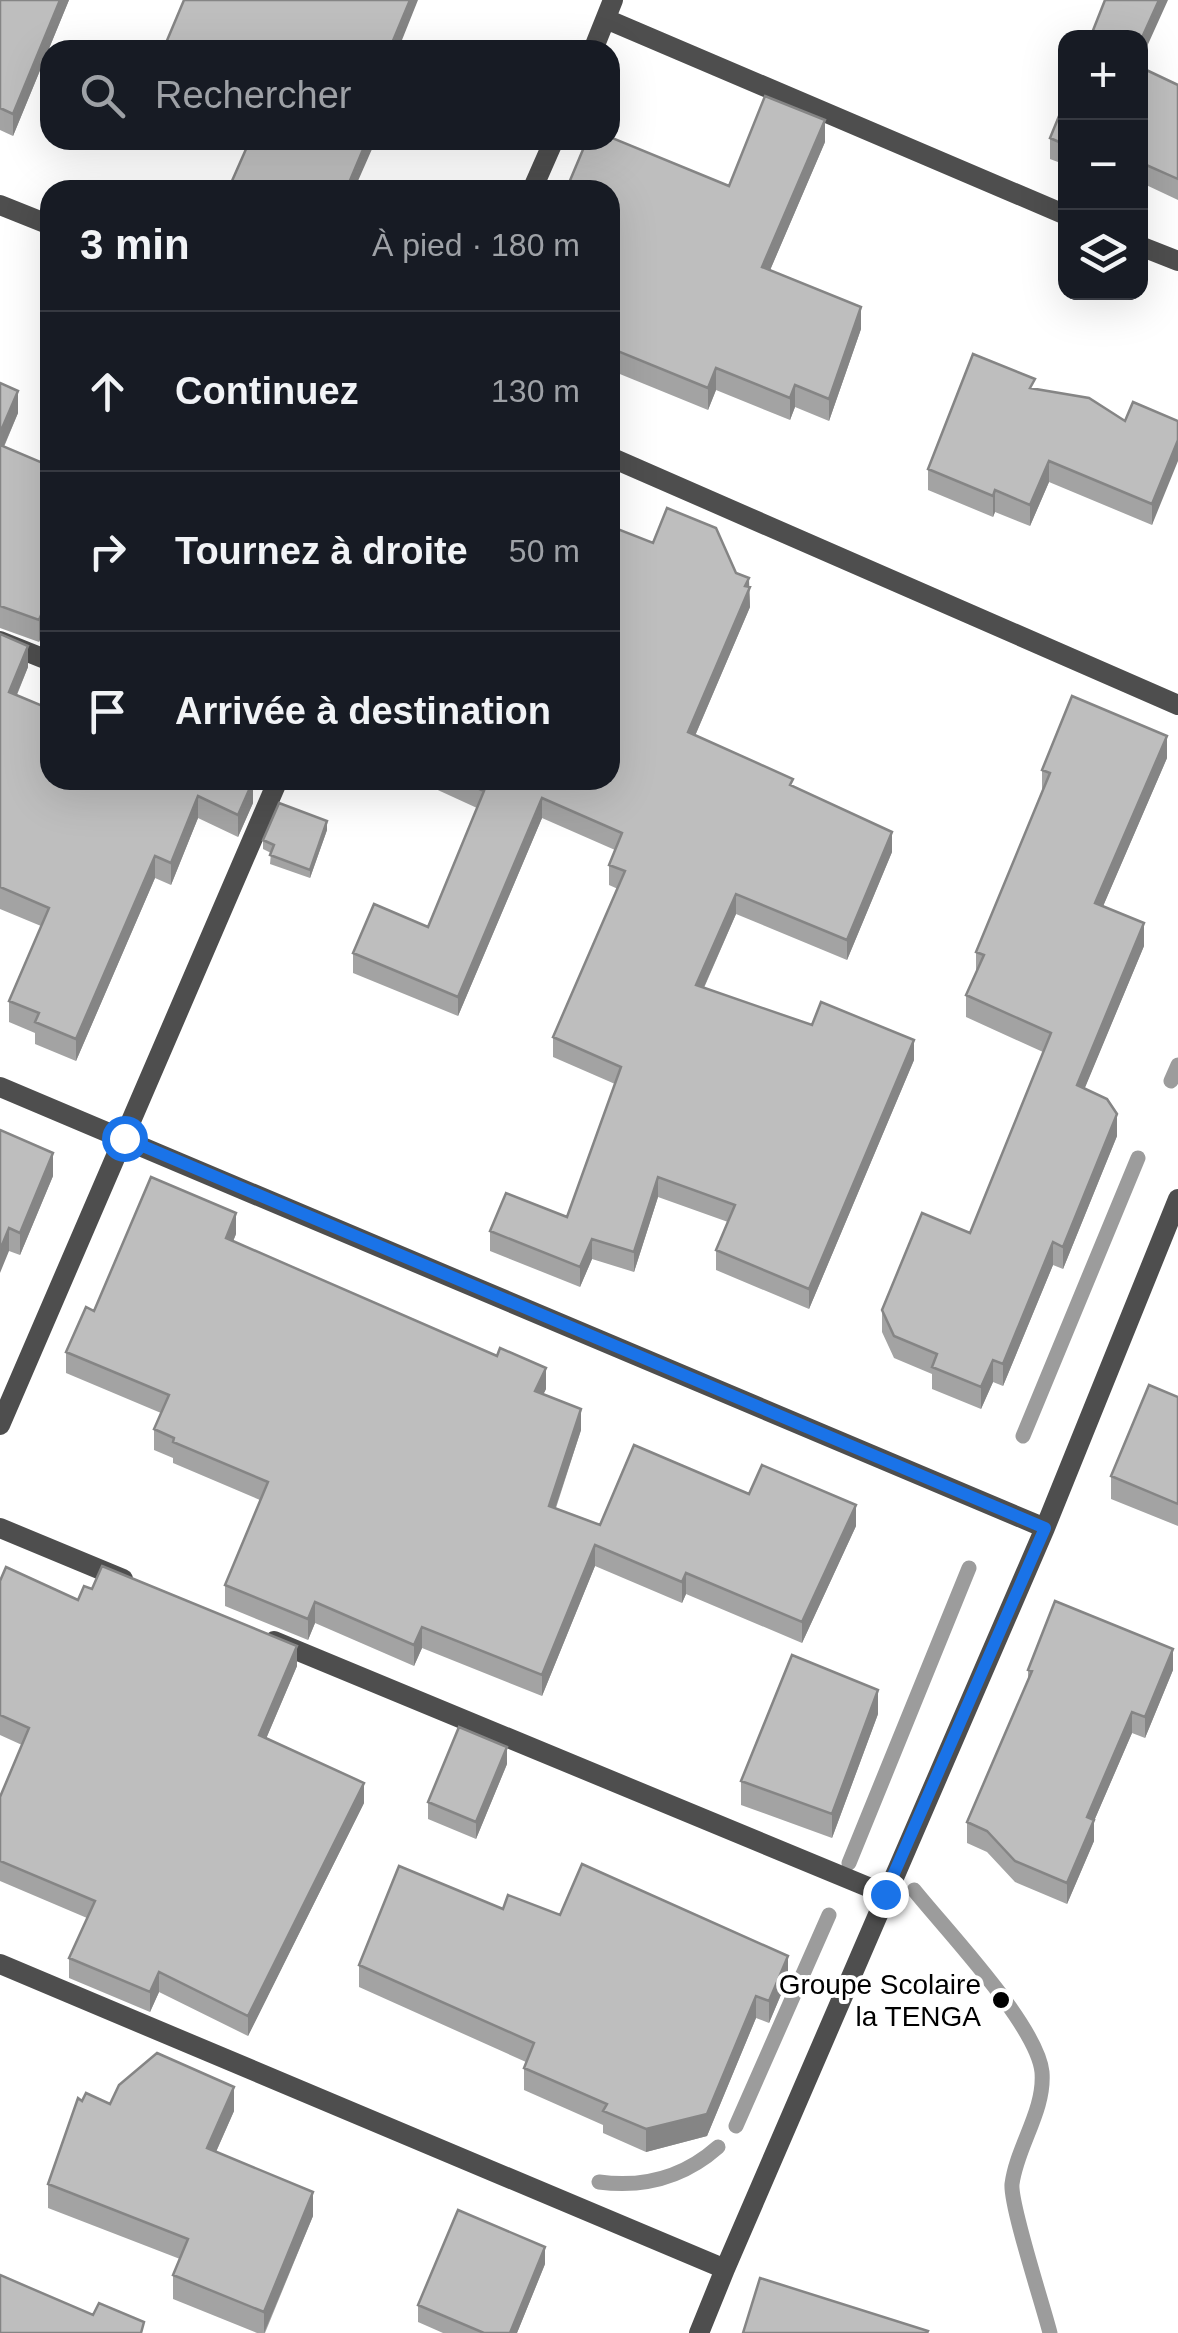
<!DOCTYPE html>
<html lang="fr">
<meta charset="utf-8">
<style>
:root{--surface:#171b24;--page:#242831;--text:#f1f3f6;--muted:#9ea1a6;--line:#363941}
body{margin:0;font-family:Arial,sans-serif;background:var(--page);color:var(--text)}
.controls{position:absolute;right:30px;top:30px;display:grid;overflow:hidden;border-radius:20px;box-shadow:0 10px 40px #0002}
.controls button{width:90px;height:90px;display:grid;place-items:center;padding:0;border:0;border-bottom:2px solid var(--line);background:var(--surface);color:var(--text);font:50px sans-serif}
.stop{position:absolute;width:30px;height:30px;margin:-22px;border:8px solid #1a73e8;border-radius:50%;background:#fff}
.stop.end{background:#1a73e8;border-color:#fff;box-shadow:0 2px 10px #0008}
.list{margin:0;padding:0;list-style:none}
h2{display:flex;justify-content:space-between;align-items:center;height:130px;margin:0;padding:0 40px;font-size:42px}
h2 small{font-size:32px;font-weight:400;color:var(--muted)}
.list li{display:grid;grid-template-columns:65px 1fr auto;gap:30px;align-items:center;box-sizing:border-box;height:160px;padding:0 40px;border-top:2px solid var(--line)}
.list b{display:block;font-size:38px;white-space:nowrap}
.list em{font-size:32px;font-style:normal;color:var(--muted)}
.icon{flex:none;width:55px;height:55px;fill:none;stroke:currentColor;stroke-width:2;stroke-linecap:round;stroke-linejoin:round}
.map{position:relative;flex:none;width:1178px;height:2333px;overflow:hidden}
.search{position:absolute;background:var(--surface);box-shadow:0 10px 40px #0002;left:40px;top:40px;width:580px;height:110px;display:flex;align-items:center;gap:25px;box-sizing:border-box;padding:0 35px;border-radius:30px;color:var(--muted);font-size:38px}
.panel{position:absolute;background:var(--surface);box-shadow:0 10px 40px #0002;left:40px;top:180px;width:580px;height:610px;border-radius:30px}
.map>svg:first-child{display:block}
.lines{fill:none;stroke-linecap:round;stroke-linejoin:round}
.stream{stroke:#9c9c9c;stroke-width:15}
.street{stroke:#4e4e4e;stroke-width:20}
.wall{fill:#a3a3a3}
.shaded-wall{fill:#858585}
.building{fill:#bebebe;stroke:#858585;stroke-width:2.5}
.route{stroke:#1a73e8;stroke-width:12}
.poi-dot{fill:#000;stroke:#fff;stroke-width:4}
.labels{text-anchor:middle;stroke-width:8;stroke-linejoin:round;paint-order:stroke}
.poi-label{font-size:28px;fill:#000;stroke:#fff;text-anchor:end}
</style>
<div class="map">
<svg width="1178" height="2333" viewBox="0 0 1178 2333">
<rect width="100%" height="100%" fill="#fff"/>
<g class="lines">
<!-- stream -->
<path class="stream" d="M1171,1081L1178,1065
M1023,1436L1138,1158
M849,1863L969,1568
M914,1890C946,1930 1037,2025 1042,2072C1045,2111 1017,2146 1012,2184C1010,2205 1043,2305 1050,2333
M736,2126L829,1915
M599,2182C644,2188 683,2178 718,2147"/>
<!-- street -->
<path class="street" d="M606,19L1066,215
M593,50L613,0
M532,190L554,140
M0,205L50,225
M1140,246L1178,261
M610,457L1178,705
M0,641L50,661
M0,1087L1045,1528
M0,1425L278,780
M0,1528L123,1579
M274,1641L885,1894
M0,1964L725,2269L1045,1528L1178,1199
M699,2333L725,2269"/>
</g>
<!-- wall -->
<path class="wall" d="M0,0H69L13,136L0,130Z
M1140,67L1178,85V200L1144,184L1140,193Z
M1066,99V165L1050,159V138Z
M825,142L770,270L861,329L829,421L795,407L790,420L716,390L708,410L610,370V190L729,186Z
M0,383L18,413L4,447L50,466V619L49,618L39,642L0,628Z
M1035,388L1125,421H1178L1152,525L1049,482L1030,526L995,512L993,517L928,490V469Z
M736,573L749,587L750,607L695,736L793,786L892,852L847,960L736,914L704,988L914,1060L809,1309L716,1270V1250L728,1222L658,1197L634,1272L592,1259L580,1287L490,1251V1231L567,1217L615,1084L553,1057V1037L618,889L609,885V865L615,850L542,818L458,1016L353,973V953L428,927L477,808L416,780H610Z
M0,634L28,667L17,695L253,803L238,837L198,818L171,885L155,878L76,1061L35,1044V1033L9,1022V1001L41,926L0,909Z
M1167,758L1103,906L1144,946L1084,1089L1117,1136L1063,1269L1053,1265L1003,1386L993,1382L981,1409L932,1389V1374L894,1358L882,1332V1310L970,1233L1043,1052L966,1017V995L976,973V952L1042,792V770Z
M327,830L310,878L270,864L271,853L263,849V840Z
M0,1130L53,1176L20,1255L9,1251Z
M236,1234L233,1241L546,1389L543,1394L581,1430L556,1508L600,1525L749,1494L856,1526L802,1643L686,1594L682,1603L595,1566L542,1696L422,1648L414,1666L315,1623L308,1640L225,1606V1585L260,1500L173,1463V1458L154,1450V1429L161,1413L66,1373V1352L94,1311Z
M1178,1397V1526L1111,1499V1476Z
M0,1581L78,1600L297,1666L266,1739L364,1803L248,2036L159,1992L150,2012L69,1978V1958L87,1918L0,1881V1797L22,1745L0,1735Z
M1028,1670H1173L1145,1738L1132,1733L1094,1821V1841L1067,1904L1015,1882L987,1852L967,1843V1822L1028,1680Z
M878,1714L832,1838L741,1805V1781Z
M507,1764L476,1839L428,1819V1802Z
M503,1909L560,1915L788,1978L769,2023L756,2018L707,2136L646,2152L603,2133V2125L524,2090V2068L526,2062L359,1987V1965Z
M82,2101L234,2111L216,2152L313,2216L265,2333H257L173,2299V2275L180,2259L48,2208V2184Z
M545,2264L517,2333H443L418,2322V2305Z"/>
<!-- shaded-wall -->
<path class="shaded-wall" d="M60,0H69L13,136V114Z
M410,0H418L398,50H390Z
M1159,0H1168L1140,62V42Z
M825,120V142L762,289V267Z
M367,140H376L354,190H346Z
M1144,164V184L1140,193V173Z
M861,307V329L829,421V399Z
M716,368V390L708,410V388Z
M795,385V407L790,420V398Z
M18,391V413L0,455V433Z
M1178,440V461L1152,525V504Z
M1049,461V482L1030,526V505Z
M995,490V512L993,517V496Z
M749,578L750,607L688,752V732Z
M49,596V618L39,642V620Z
M28,646V667L9,713V692Z
M1167,736V758L1095,925V903Z
M253,781V803L238,837V815Z
M198,796V818L171,885V863Z
M542,798V818L458,1016V997Z
M327,821V830L310,878V870Z
M892,832V852L847,960V940Z
M155,856V878L76,1061V1039Z
M736,894V914L696,1005V985Z
M1144,923V946L1077,1107V1085Z
M914,1040V1060L809,1309V1289Z
M1117,1114V1136L1063,1269V1247Z
M53,1153V1176L20,1255V1233Z
M658,1177V1197L634,1272V1252Z
M236,1213V1234L226,1259V1238Z
M9,1228V1251L0,1273V1250Z
M592,1239V1259L580,1287V1267Z
M1053,1242V1265L1003,1386V1364Z
M993,1360V1382L981,1409V1387Z
M546,1368V1389L535,1412V1391Z
M581,1409V1430L549,1527V1506Z
M856,1505V1526L802,1643V1622Z
M595,1545V1566L542,1696V1675Z
M686,1573V1594L682,1603V1582Z
M315,1602V1623L308,1640V1619Z
M422,1627V1648L414,1666V1645Z
M297,1646V1666L259,1755V1735Z
M1173,1649V1670L1145,1738V1717Z
M878,1690V1714L832,1838V1814Z
M1132,1712V1733L1094,1821V1841L1067,1904V1883L1087,1817Z
M507,1747V1764L476,1839V1822Z
M364,1783V1803L248,2036V2016Z
M788,1956V1978L769,2023V2001Z
M159,1972V1992L150,2012V1992Z
M756,1996V2018L707,2136L646,2152V2129Z
M234,2087V2111L207,2172V2148Z
M313,2192V2216L264,2333V2312Z
M545,2247V2264L517,2333H510Z"/>
<!-- building -->
<path class="building" d="M0,0H60L13,114L0,108Z
M184,0H410L390,48L394,50H163Z
M1105,0H1159L1140,42V38H1090Z
M1140,67L1178,85V179L1144,164L1140,173Z
M765,96L825,120L762,267L861,307L829,399L795,385L790,398L716,368L708,388L610,348V190H566L587,140H610V137L729,186Z
M1066,99V145L1050,138Z
M250,140H367L346,190H228Z
M973,354L1035,379L1030,388L1089,398L1125,421L1133,402L1178,421V440L1152,504L1049,461L1030,505L995,490L993,496L928,469Z
M0,383L18,391L0,433Z
M0,445L50,466V597L49,596L39,620L0,606Z
M667,508L716,528L736,573L749,578L745,586L750,587L688,732L793,779L790,785L892,832L847,940L736,894L696,985L812,1025L821,1002L914,1040L809,1289L716,1250L735,1205L658,1177L634,1252L592,1239L580,1267L490,1231L506,1193L567,1217L621,1067L553,1037L625,871L609,865L622,833L542,798L458,997L353,953L374,904L428,927L484,791L459,780H610V526L653,543Z
M0,634L28,646L9,692L50,709V780L253,781L238,815L198,796L171,863L155,856L76,1039L35,1022L39,1013L9,1001L49,908L0,887Z
M1072,696L1167,736L1095,903L1144,923L1077,1085L1107,1099L1117,1114L1063,1247L1053,1242L1003,1364L993,1360L981,1387L932,1367L937,1354L894,1336L882,1310L922,1213L970,1233L1051,1033L966,995L984,955L976,952L1050,773L1042,770Z
M279,803L327,821L310,870L270,855L274,845L263,840Z
M0,1130L53,1153L20,1233L9,1228L0,1250Z
M151,1177L236,1213L226,1238L497,1356L500,1348L546,1368L535,1391L581,1409L549,1506L600,1525L634,1445L749,1494L762,1465L856,1505L802,1622L686,1573L682,1582L595,1545L542,1675L422,1627L414,1645L315,1602L308,1619L225,1585L268,1482L173,1442L174,1438L154,1429L169,1395L66,1352L86,1307L94,1311Z
M1149,1385L1178,1397V1504L1111,1476Z
M102,1566L297,1646L259,1735L364,1783L248,2016L159,1972L150,1992L69,1958L95,1901L0,1861V1797L29,1728L0,1715V1581L6,1567L78,1600L84,1586L92,1589Z
M1055,1601L1173,1649L1145,1717L1132,1712L1087,1817L1094,1820L1067,1883L1015,1861L987,1831L967,1822L1032,1671L1028,1670Z
M792,1655L878,1690L832,1814L741,1781Z
M459,1727L507,1747L476,1822L428,1802Z
M582,1864L788,1956L769,2001L756,1996L707,2114L646,2129L603,2111L607,2104L524,2068L534,2043L359,1965L399,1866L503,1909L508,1895L560,1915Z
M157,2053L234,2087L207,2148L313,2192L264,2312L173,2275L188,2239L48,2184L78,2098L82,2101L86,2093L110,2104L119,2085Z
M458,2210L545,2247L510,2333H484L418,2305Z
M0,2275L93,2315L99,2303L144,2322L141,2333H0Z
M760,2278L928,2331L927,2333H743Z"/>
<g class="lines">
<!-- route -->
<path class="route" d="M124,1138L1045,1528L885,1894"/>
</g>
<!-- markers -->
<circle class="poi-dot" cx="1001" cy="2000" r="10"/>
<g class="labels">
<!-- poi labels -->
<g class="poi-label">
<text x="981" y="1994">Groupe Scolaire<tspan x="981" dy="32">la TENGA</tspan></text>
</g>
</g>
</svg>
<div class="controls">
<button>+</button>
<button>−</button>
<button><svg class="icon" aria-label="layers" viewBox="0 0 24 24"><path d="M12 4l9 5-9 5-9-5zM3 14l9 5 9-5"/></svg></button>
</div>
<div class="stop" style="left:124px;top:1138px"></div>
<div class="stop end" style="left:885px;top:1894px"></div>
<div class="search"><svg class="icon" aria-label="search" viewBox="0 0 24 24"><circle cx="10" cy="10" r="6"/><path d="M15 15l6 6"/></svg>Rechercher</div>
<section class="panel">
<h2>3 min<small>À pied · 180 m</small></h2>
<ul class="list">
<li><svg class="icon" aria-label="ahead" viewBox="0 0 24 24"><path d="M12 20V5M6 11l6-6 6 6"/></svg><div><b>Continuez</b></div><em>130 m</em></li>
<li><svg class="icon" aria-label="right" viewBox="0 0 24 24"><path d="M7 20v-9h11M14 6l5 5-5 5"/></svg><div><b>Tournez à droite</b></div><em>50 m</em></li>
<li><svg class="icon" aria-label="arrive" viewBox="0 0 24 24"><path d="M6 21V4h12l-3 4 3 4H6"/></svg><div><b>Arrivée à destination</b></div></li>
</ul>
</section>
</div>
